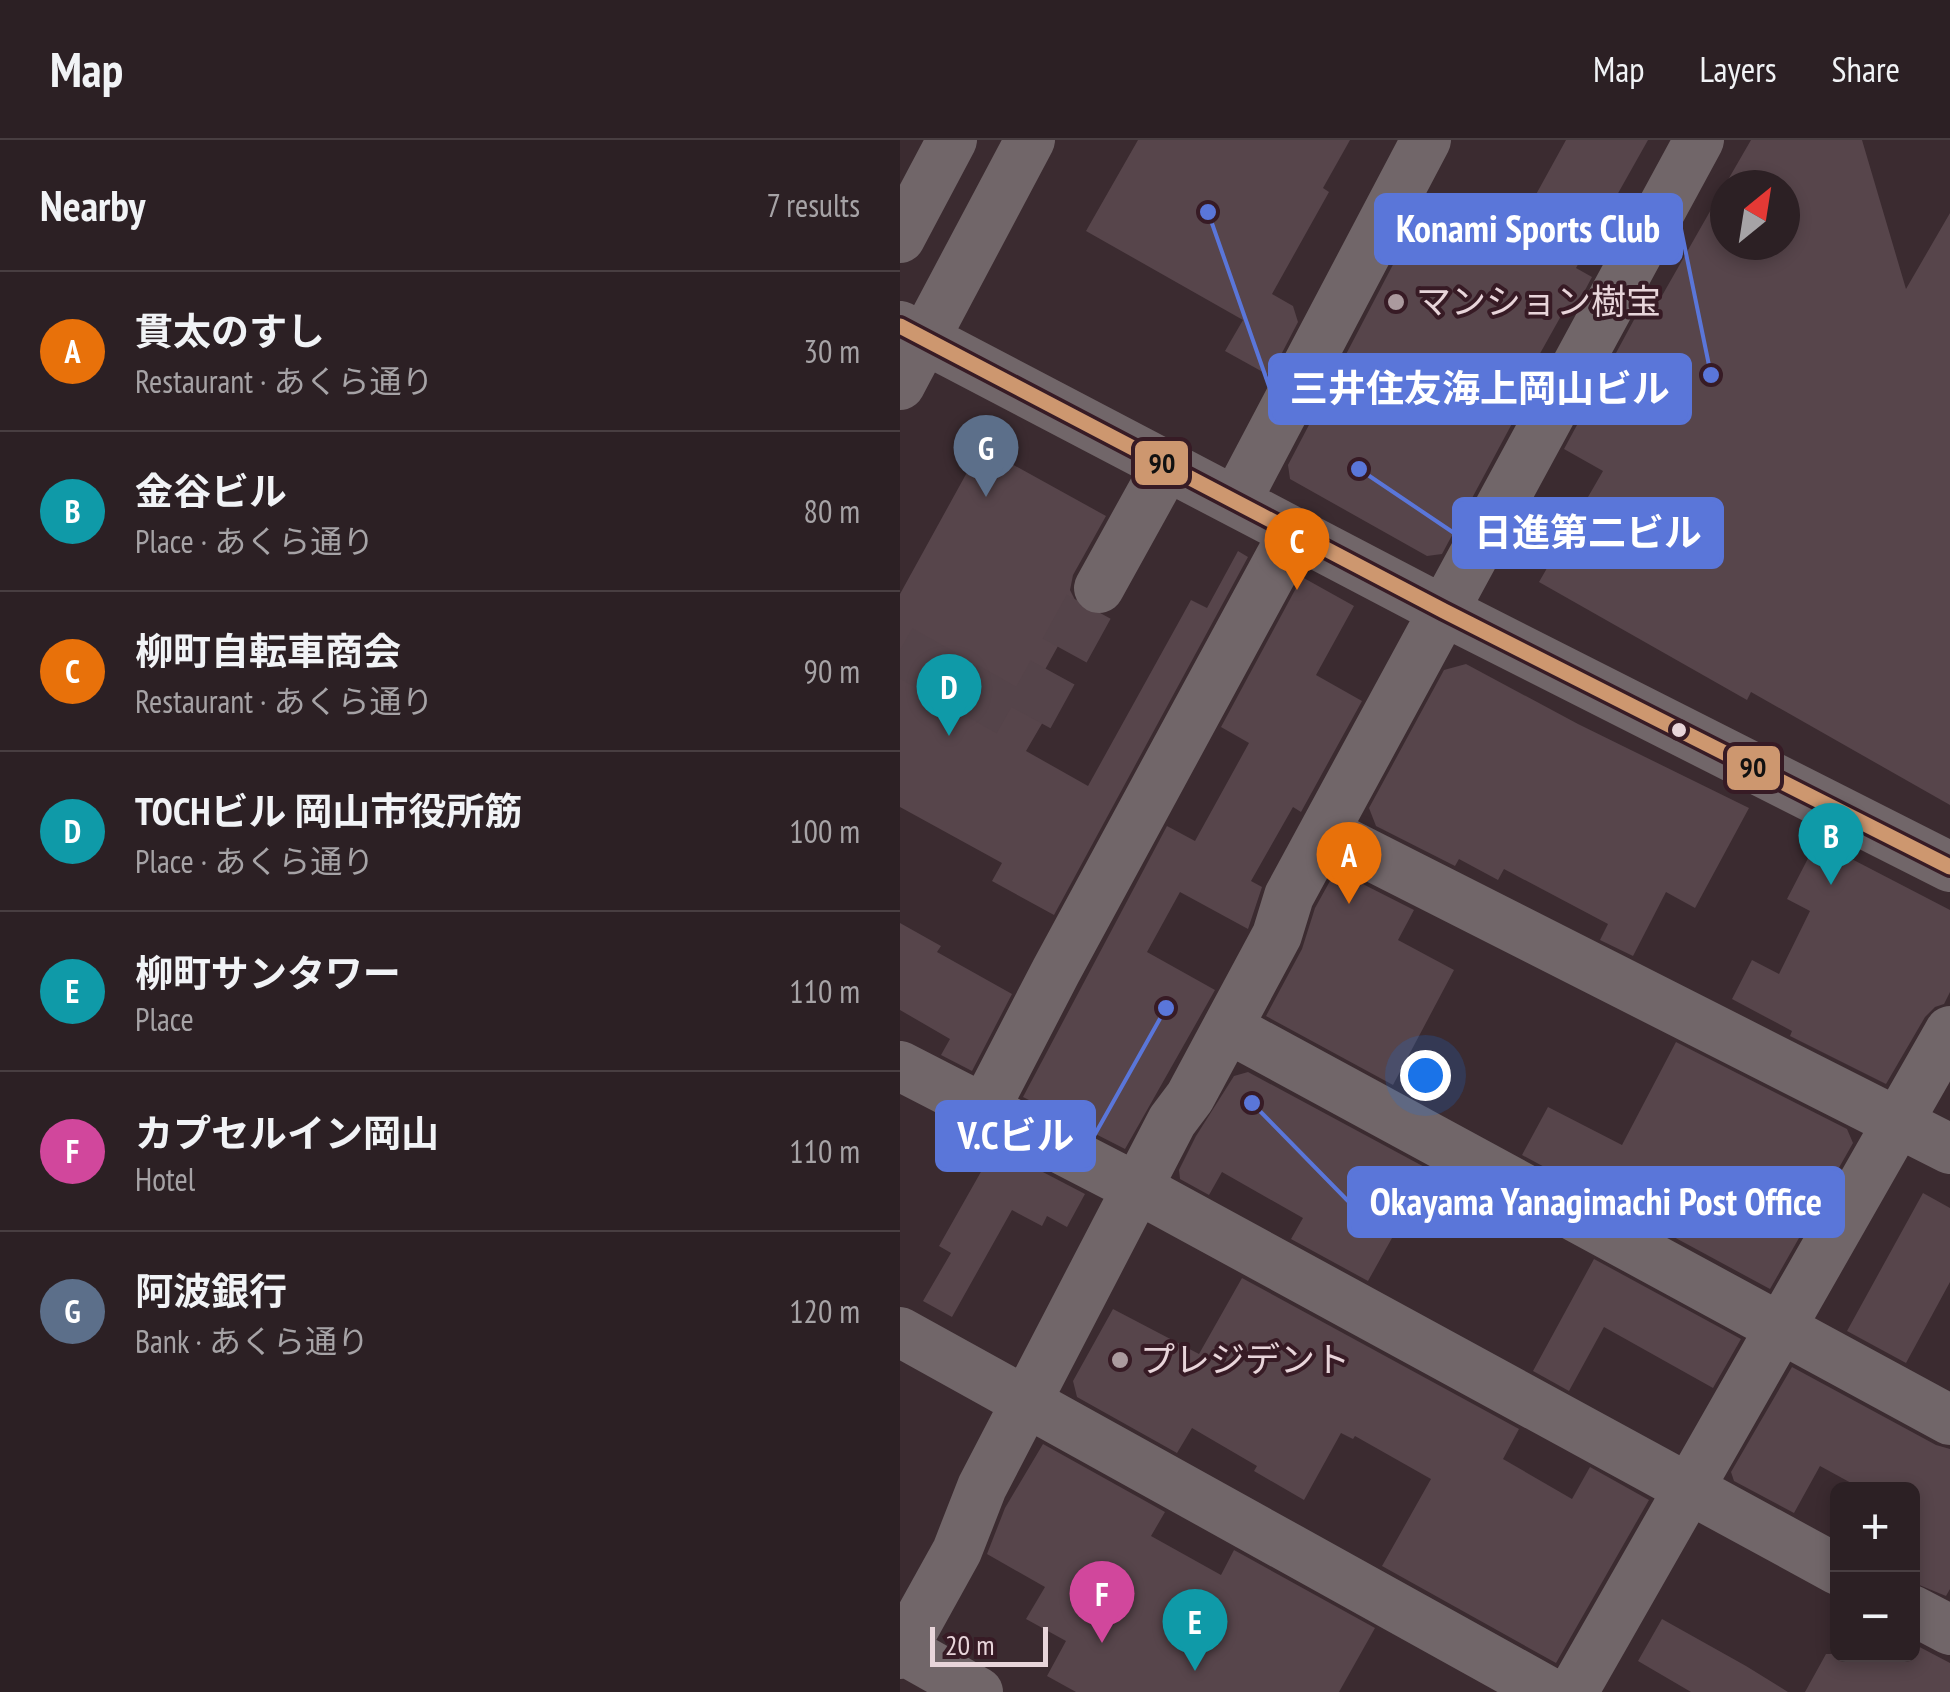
<!DOCTYPE html>
<meta charset="utf-8">
<style>
:root{--surface:#2c2024;--page:#34282c;--text:#f1f3f6;--muted:#a6a3a6;--line:#483e41;--accent:#8c9099}
body{margin:0;font-family:"PT Sans Narrow","Noto Sans JP",sans-serif;background:var(--page);color:var(--text)}
.controls{position:absolute;right:30px;bottom:30px;display:grid;overflow:hidden;border-radius:15px;box-shadow:0 5px 15px #0003}
.controls button{width:90px;height:90px;display:grid;place-items:center;padding:0;border:0;border-bottom:2px solid var(--line);background:var(--surface);color:var(--text);font:50px sans-serif}
.compass{position:absolute;left:810px;top:30px;width:90px;height:90px;border-radius:50%;background:var(--surface);box-shadow:0 5px 15px #0003;rotate:30deg}
.scale{position:absolute;left:30px;bottom:25px;width:118px;box-sizing:border-box;padding-left:10px;border:5px solid #e8d5da;border-top:0;font-size:28px;line-height:35px;white-space:nowrap;color:#e8d5da;-webkit-text-stroke:8px #371b25;paint-order:stroke}
.you{position:absolute;left:525px;top:935px;width:35px;height:35px;margin:-25px;border:8px solid #fff;border-radius:50%;background:#1a73e8;box-shadow:0 0 0 15px #1a73e833}
.badge{display:grid;place-items:center;width:65px;height:65px;border-radius:50%;background:var(--accent);color:#fff;font-size:32px;font-weight:700}
.pin{position:absolute;translate:-50% -82px;filter:drop-shadow(0 2px 5px #0008)}
.pin::after{content:'';position:absolute;top:52px;width:35px;height:30px;background:inherit;clip-path:polygon(0 0,100% 0,50% 100%)}
.list{margin:0;padding:0;list-style:none}
h2{display:flex;justify-content:space-between;align-items:center;height:130px;margin:0;padding:0 40px;font-size:42px}
h2 small{font-size:32px;font-weight:400;color:var(--muted)}
.list li{display:grid;grid-template-columns:65px 1fr auto;gap:30px;align-items:center;box-sizing:border-box;height:160px;padding:0 40px;border-top:2px solid var(--line)}
.list b{display:block;font-size:38px;white-space:nowrap}
.list p{margin:0;font-size:32px;white-space:nowrap;color:var(--muted)}
.list em{font-size:32px;font-style:normal;color:var(--muted)}
.map{position:relative;flex:none;width:1050px;height:1552px;overflow:hidden}
header{display:flex;align-items:center;gap:60px;box-sizing:border-box;height:140px;padding:0 50px;background:var(--surface);border-bottom:2px solid var(--line)}
header strong{font-size:48px}
nav{display:flex;gap:55px;margin-inline-start:auto;font-size:35px}
main{display:flex}
aside{flex:1;background:var(--surface)}
.map>svg:first-child{display:block}
.building{fill:#57454b}
.lines{fill:none;stroke-linecap:round;stroke-linejoin:round}
.minor-tunnel{stroke:#55444a;stroke-width:50;stroke-dasharray:50 25;stroke-linecap:butt}
.minor{stroke:#716669;stroke-width:50}
.bus-1-casing{stroke:#371b25;stroke-width:22}
.bus-1{stroke:#cd976f;stroke-width:15}
.poi-dot{fill:#ab9a9e;stroke:#371b25;stroke-width:4}
.bus-dot{fill:#e8d5da;stroke:#371b25;stroke-width:4}
.labels{text-anchor:middle;stroke-width:8;stroke-linejoin:round;paint-order:stroke}
.poi-label{font-size:35px;fill:#e8d5da;stroke:#371b25;text-anchor:start}
.leader{fill:none;stroke:#5a76d9;stroke-width:4}
.callout-dot{fill:#5a76d9;stroke:#371b25;stroke-width:4}
.callout{fill:#5a76d9;stroke:#5a76d9;stroke-width:4}
.callout-label{font-size:38px;text-anchor:middle;font-weight:bold;fill:#fff}
.line-badge{stroke:#371b25;stroke-width:4}
.pale-badge-label{font-size:28px;text-anchor:middle;font-weight:bold;fill:#111}
</style>
<header>
<strong>Map</strong>
<nav><a>Map</a><a>Layers</a><a>Share</a></nav>
</header>
<main>
<aside>
<h2>Nearby<small>7 results</small></h2>
<ul class="list">
<li><span class="badge" style="background:#e8710a">A</span><div><b>貫太のすし</b><p>Restaurant · あくら通り</p></div><em>30 m</em></li>
<li><span class="badge" style="background:#0f9aa8">B</span><div><b>金谷ビル</b><p>Place · あくら通り</p></div><em>80 m</em></li>
<li><span class="badge" style="background:#e8710a">C</span><div><b>柳町自転車商会</b><p>Restaurant · あくら通り</p></div><em>90 m</em></li>
<li><span class="badge" style="background:#0f9aa8">D</span><div><b>TOCHビル 岡山市役所筋</b><p>Place · あくら通り</p></div><em>100 m</em></li>
<li><span class="badge" style="background:#0f9aa8">E</span><div><b>柳町サンタワー</b><p>Place</p></div><em>110 m</em></li>
<li><span class="badge" style="background:#d1479c">F</span><div><b>カプセルイン岡山</b><p>Hotel</p></div><em>110 m</em></li>
<li><span class="badge" style="background:#5c6f8a">G</span><div><b>阿波銀行</b><p>Bank · あくら通り</p></div><em>120 m</em></li>
</ul>
</aside>
<div class="map">
<svg width="1050" height="1552" viewBox="0 0 1050 1552">
<rect width="100%" height="100%" fill="#3b2b30"/>
<!-- building -->
<path class="building" d="M238,0H450L423,48L429,52L372,154L393,166L398,182L370,236L325,211L343,180L186,91Z
M666,0H748L676,128L692,137L674,171L666,167L628,235L636,239L542,414L527,416L390,339L388,325L530,54L611,100Z
M851,0H962L1006,149L1050,73V665L851,552L847,560L639,442L703,331L664,309L742,165L745,166L751,157L759,161L825,45V105H885V45H825Z
M81,307L206,376L173,435L170,450L179,468L126,564L147,575L126,611L188,646L291,460L307,468L338,411L348,417L154,775L92,741L102,723L0,667V454Z
M402,437L454,466L416,535L462,561L401,672L393,667L351,741L362,747L348,789L280,752L247,812L315,850L225,1009L123,957L267,686L295,701L349,603L321,587Z
M566,524L678,584L849,668L795,768L766,752L733,816L700,800L708,784L604,729L598,740L559,719L555,726L476,686L469,668L544,530Z
M917,701L1050,770V852L1044,864L1035,867L1025,877L986,944L890,896L892,891L832,859L852,820L879,834L910,771L887,759Z
M447,736L514,770L498,800L554,830L493,945L366,876L402,809L415,768L430,741Z
M0,783L41,806L37,812L112,854L72,931L41,915L50,899L0,870Z
M776,902L947,989L953,1003L870,1149L622,1015L648,967L722,1005Z
M348,932L530,1030L468,1141L391,1099L403,1078L322,1032L309,1055L280,1039L279,1030L296,996L334,936Z
M95,1007L185,1054L167,1087L147,1076L142,1086L112,1070L52,1177L23,1161L51,1113L39,1106Z
M1023,1053L1050,1068V1142L1006,1223L947,1191Z
M694,1119L841,1199L813,1248L704,1187L669,1251L633,1231Z
M342,1138L619,1289L603,1319L672,1359L690,1327L749,1360L656,1523L482,1426L531,1339L455,1296L453,1299L441,1293L404,1360L354,1331L357,1326L292,1288L277,1313L177,1257L173,1241L213,1169L299,1214Z
M892,1227L1036,1305L1050,1309V1449L1046,1456L1012,1442V1350H964L920,1326L894,1373L834,1341L831,1332Z
M143,1304L265,1372L251,1396L321,1435L334,1410L475,1488L439,1552H176L147,1536L166,1501L126,1479L145,1447L87,1414L105,1368Z
M762,1479L846,1526L888,1552H791L738,1521Z
M1012,1503L1050,1523V1552H905L926,1514H1012Z"/>
<g class="lines">
<!-- minor-tunnel -->
<path class="minor-tunnel" d="M0,510L126,581L199,448"/>
<!-- minor -->
<path class="minor" d="M0,98L52,0
M0,186L544,471L1050,727
M0,245L130,0
M336,361L526,0
M199,448L267,325
M424,692L1050,1009
M328,888L1050,1280
M0,926L237,1048L938,1430
M84,970L156,831L394,392
M0,1192L649,1552
M1012,1470L1050,1490
M0,1508L78,1552
M0,1514L57,1411L82,1347L272,981L290,957L377,795L389,756L799,0
M673,1552L1050,891"/>
<defs>
<path id="bus-1" d="M0,186L544,471L1050,727"/>
</defs>
<!-- bus-1 casing -->
<use href="#bus-1" class="bus-1-casing"/>
<!-- bus-1 -->
<use href="#bus-1" class="bus-1"/>
</g>
<!-- markers -->
<g class="poi-dot">
<circle cx="496" cy="162" r="10"/>
<circle cx="220" cy="1220" r="10"/>
</g>
<circle class="bus-dot" cx="779" cy="590" r="9"/>
<g class="labels">
<!-- poi labels -->
<g class="poi-label">
<text x="516" y="174">マンション樹宝</text>
<text x="240" y="1232">プレジデント</text>
</g>
</g>
<!-- callouts -->
<path class="leader" d="M811 235L781 89M308 72L370 249M459 329L554 393M266 868L194 996M352 963L449 1062"/>
<g class="callout-dot">
<circle cx="811" cy="235" r="10"/>
<circle cx="308" cy="72" r="10"/>
<circle cx="459" cy="329" r="10"/>
<circle cx="266" cy="868" r="10"/>
<circle cx="352" cy="963" r="10"/>
</g>
<g class="callout">
<rect x="476" y="55" width="305" height="68" rx="10"/>
<rect x="370" y="215" width="420" height="68" rx="10"/>
<rect x="554" y="359" width="268" height="68" rx="10"/>
<rect x="37" y="962" width="157" height="68" rx="10"/>
<rect x="449" y="1028" width="494" height="68" rx="10"/>
</g>
<g class="callout-label">
<text x="628" y="102">Konami Sports Club</text>
<text x="580" y="262">三井住友海上岡山ビル</text>
<text x="688" y="406">日進第二ビル</text>
<text x="116" y="1009">V.Cビル</text>
<text x="696" y="1075">Okayama Yanagimachi Post Office</text>
</g>
<g class="line-badge">
<rect x="233" y="299" width="57" height="48" rx="10" fill="#cd976f"/>
<rect x="825" y="604" width="57" height="48" rx="10" fill="#cd976f"/>
</g>
<g class="pale-badge-label">
<text x="262" y="333">90</text>
<text x="853" y="637">90</text>
</g>
</svg>
<div class="controls">
<button>+</button>
<button>−</button>
</div>
<svg class="compass" viewBox="-18 -18 36 36"><path d="M0-13l5 13h-10z" fill="#e53935"/><path d="M0 13l5-13h-10z" fill="#a6a3a6"/></svg>
<div class="scale">20 m</div>
<div class="you"></div>
<div class="pin badge" style="left:449px;top:764px;background:#e8710a">A</div>
<div class="pin badge" style="left:931px;top:745px;background:#0f9aa8">B</div>
<div class="pin badge" style="left:397px;top:450px;background:#e8710a">C</div>
<div class="pin badge" style="left:49px;top:596px;background:#0f9aa8">D</div>
<div class="pin badge" style="left:295px;top:1531px;background:#0f9aa8">E</div>
<div class="pin badge" style="left:202px;top:1503px;background:#d1479c">F</div>
<div class="pin badge" style="left:86px;top:357px;background:#5c6f8a">G</div>
</div>
</main>
